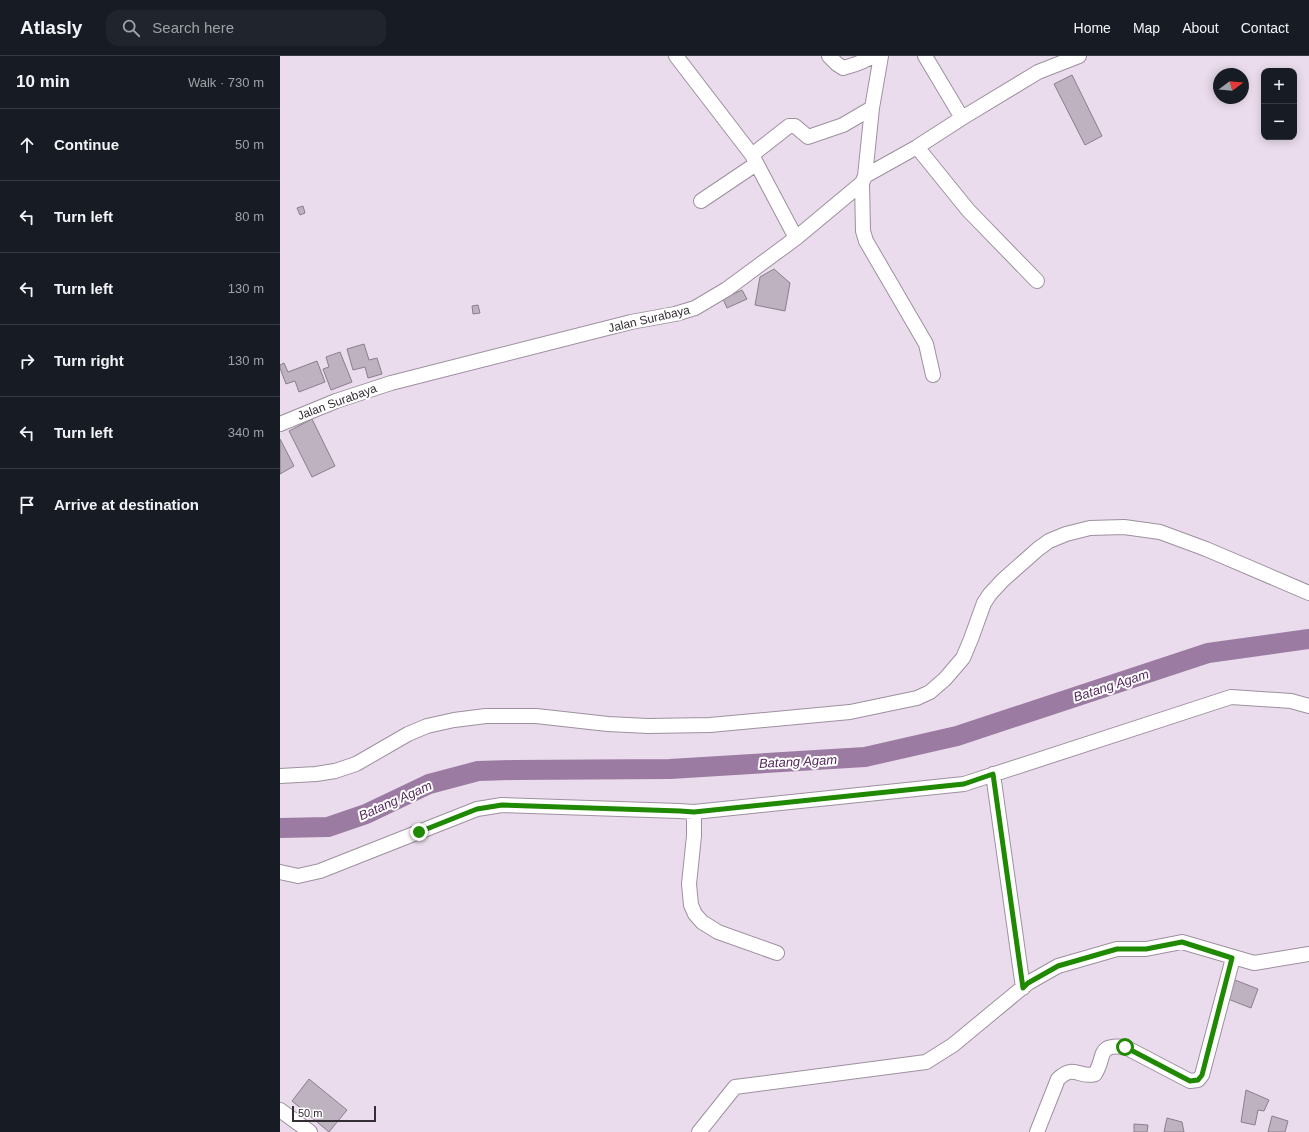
<!DOCTYPE html>
<meta charset="utf-8">
<style>
:root{--surface:#171b24;--page:#20242c;--text:#f1f3f6;--muted:#9ea1a6;--line:#363941}
body{margin:0;font-family:Helvetica,sans-serif;background:var(--page);color:var(--text)}
.controls{position:absolute;right:12px;top:12px;display:grid;overflow:hidden;border-radius:8px;box-shadow:0 2px 10px #0003}
.controls button{width:36px;height:36px;display:grid;place-items:center;padding:0;border:0;border-bottom:1px solid var(--line);background:var(--surface);color:var(--text);font:20px sans-serif}
.compass{position:absolute;left:933px;top:12px;width:36px;height:36px;border-radius:50%;background:var(--surface);box-shadow:0 2px 10px #0003;rotate:74deg}
.scale{position:absolute;left:12px;bottom:10px;width:84px;box-sizing:border-box;padding-left:4px;border:2px solid #332e34;border-top:0;font-size:11px;line-height:14px;white-space:nowrap;color:#332e34;-webkit-text-stroke:3px #fff;paint-order:stroke}
.stop{position:absolute;width:12px;height:12px;margin:-9px;border:3px solid #1e8901;border-radius:50%;background:#fff}
.stop.end{background:#1e8901;border-color:#fff;box-shadow:0 1px 4px #0008}
.list{margin:0;padding:0;list-style:none}
h2{display:flex;justify-content:space-between;align-items:center;height:52px;margin:0;padding:0 16px;font-size:17px}
h2 small{font-size:13px;font-weight:400;color:var(--muted)}
.list li{display:grid;grid-template-columns:26px 1fr auto;gap:12px;align-items:center;box-sizing:border-box;height:72px;padding:0 16px;border-top:1px solid var(--line)}
.list b{display:block;font-size:15px;white-space:nowrap}
.list em{font-size:13px;font-style:normal;color:var(--muted)}
.icon{flex:none;width:22px;height:22px;fill:none;stroke:currentColor;stroke-width:2;stroke-linecap:round;stroke-linejoin:round}
.map{position:relative;flex:none;width:1029px;height:1076px;overflow:hidden}
header{display:flex;align-items:center;gap:24px;box-sizing:border-box;height:56px;padding:0 20px;background:var(--surface);border-bottom:1px solid var(--line)}
header strong{font-size:19px}
nav{display:flex;gap:22px;margin-inline-start:auto;font-size:14px}
.search{width:280px;height:36px;background:var(--page);display:flex;align-items:center;gap:10px;box-sizing:border-box;padding:0 14px;border-radius:12px;color:var(--muted);font-size:15px}
main{display:flex}
aside{flex:1;background:var(--surface)}
.map>svg:first-child{display:block}
.lines{fill:none;stroke-linecap:round;stroke-linejoin:round}
.river{stroke:#9c7ba2;stroke-width:20}
.building{fill:#beb1c0;stroke:#8a7e8c}
.minor-casing{stroke:#9d909f;stroke-width:16}
.minor{stroke:#fff;stroke-width:14}
.route{stroke:#1e8901;stroke-width:5}
.labels{text-anchor:middle;stroke-width:4;stroke-linejoin:round;paint-order:stroke}
.street-label{font-size:12px;fill:#332e34;stroke:#fff}
.water-label{font-size:13px;font-style:italic;fill:#54295d;stroke:#fff}
</style>
<header>
<strong>Atlasly</strong>
<div class="search"><svg class="icon" aria-label="search" viewBox="0 0 24 24"><circle cx="10" cy="10" r="6"/><path d="M15 15l6 6"/></svg>Search here</div>
<nav><a>Home</a><a>Map</a><a>About</a><a>Contact</a></nav>
</header>
<main>
<aside>
<h2>10 min<small>Walk · 730 m</small></h2>
<ul class="list">
<li><svg class="icon" aria-label="ahead" viewBox="0 0 24 24"><path d="M12 20V5M6 11l6-6 6 6"/></svg><div><b>Continue</b></div><em>50 m</em></li>
<li><svg class="icon" aria-label="left" viewBox="0 0 24 24"><path d="M17 20v-9H6M10 6l-5 5 5 5"/></svg><div><b>Turn left</b></div><em>80 m</em></li>
<li><svg class="icon" aria-label="left" viewBox="0 0 24 24"><path d="M17 20v-9H6M10 6l-5 5 5 5"/></svg><div><b>Turn left</b></div><em>130 m</em></li>
<li><svg class="icon" aria-label="right" viewBox="0 0 24 24"><path d="M7 20v-9h11M14 6l5 5-5 5"/></svg><div><b>Turn right</b></div><em>130 m</em></li>
<li><svg class="icon" aria-label="left" viewBox="0 0 24 24"><path d="M17 20v-9H6M10 6l-5 5 5 5"/></svg><div><b>Turn left</b></div><em>340 m</em></li>
<li><svg class="icon" aria-label="arrive" viewBox="0 0 24 24"><path d="M6 21V4h12l-3 4 3 4H6"/></svg><div><b>Arrive at destination</b></div></li>
</ul>
</aside>
<div class="map">
<svg width="1029" height="1076" viewBox="0 0 1029 1076">
<rect width="100%" height="100%" fill="#eadcec"/>
<g class="lines">
<!-- river -->
<path class="river" d="M0,772L48,771L86,758L149,728L198,715L233,714L390,713L585,701L677,680L928,597L1029,583"/>
</g>
<!-- building -->
<path class="building" d="M792,19L822,80L805,89L774,28Z
M23,150L25,157L20,159L17,152Z
M494,213L510,227L505,255L475,249L480,221Z
M462,234L467,243L447,252L443,243Z
M198,249L200,257L193,258L192,250Z
M84,288L89,304L97,302L102,318L88,322L85,311L73,314L67,293Z
M60,296L72,326L51,334L43,313L49,311L46,301Z
M37,305L45,326L19,336L15,325L6,328L0,312V309L4,307L8,316Z
M32,363L55,410L32,421L9,375Z
M0,383L14,410L0,418Z
M955,924L978,933L971,952L948,943Z
M29,1023L67,1054L49,1076L12,1045Z
M966,1034L989,1044L984,1055L978,1054L975,1069L961,1066Z
M992,1060L1008,1065L1005,1076H988Z
M887,1062L902,1066L904,1076H884Z
M854,1068L868,1069L867,1076H854Z"/>
<g class="lines">
<defs>
<path id="minor" d="M396,0L472,99L516,182
M549,0L557,8L563,12C573,9 583,7 592,0
M645,0L682,62
M637,91L688,154L757,225
M472,99L509,70H515L528,81L563,69L592,52
M585,120L637,91L682,62L758,16L799,0
M582,127L583,175L586,185L646,288L653,319
M421,145L476,108
M0,368L56,345L111,327L351,266L395,258L415,252L447,233L516,182L582,127L585,120L592,52L601,0
M713,718L743,932
M0,720L36,718L55,715L76,708L128,678L147,670L174,664L206,660H256L328,668L368,670L430,669L570,656L637,642L650,636L665,623L683,602L691,583L704,547L710,538L723,524L758,493L769,485L786,478L810,472L844,471L880,476L926,493L1029,537
M414,756V780L409,828L411,849L415,858L422,866L438,876L497,897
M0,816L18,820L40,815L197,753L222,749L399,755L414,756L684,728L951,641L1011,645L1029,650
M0,1054L30,1076
M419,1076L455,1031L646,1006L673,989L748,927L778,910L837,893H866L902,886L974,907L1029,898
M757,1076L778,1023C795,1007 799,1023 815,1018C826,1000 816,988 845,991L910,1025L918,1024L922,1019L953,902"/>
</defs>
<!-- minor casing -->
<use href="#minor" class="minor-casing"/>
<!-- minor -->
<use href="#minor" class="minor"/>
</g>
<g class="lines">
<!-- route -->
<path class="route" d="M139,776L197,753L222,749L400,755L414,756L684,728L713,718L743,932L748,927L778,910L837,893H866L902,886L952,902L922,1019L918,1024L910,1025L845,991"/>
</g>
<g class="labels">
<!-- street labels -->
<g class="street-label">
<text transform="translate(369 263) rotate(-13)" y="4">Jalan Surabaya</text>
<text transform="translate(57 346) rotate(-20)" y="4">Jalan Surabaya</text>
</g>
<!-- water labels -->
<g class="water-label">
<text transform="translate(831 629) rotate(-18)" y="5">Batang Agam</text>
<text transform="translate(518 705) rotate(-3)" y="5">Batang Agam</text>
<text transform="translate(115 744) rotate(-24)" y="5">Batang Agam</text>
</g>
</g>
</svg>
<div class="controls">
<button>+</button>
<button>−</button>
</div>
<svg class="compass" viewBox="-18 -18 36 36"><path d="M0-13l5 13h-10z" fill="#e53935"/><path d="M0 13l5-13h-10z" fill="#9ea1a6"/></svg>
<div class="scale">50 m</div>
<div class="stop" style="left:845px;top:991px"></div>
<div class="stop end" style="left:139px;top:776px"></div>
</div>
</main>
